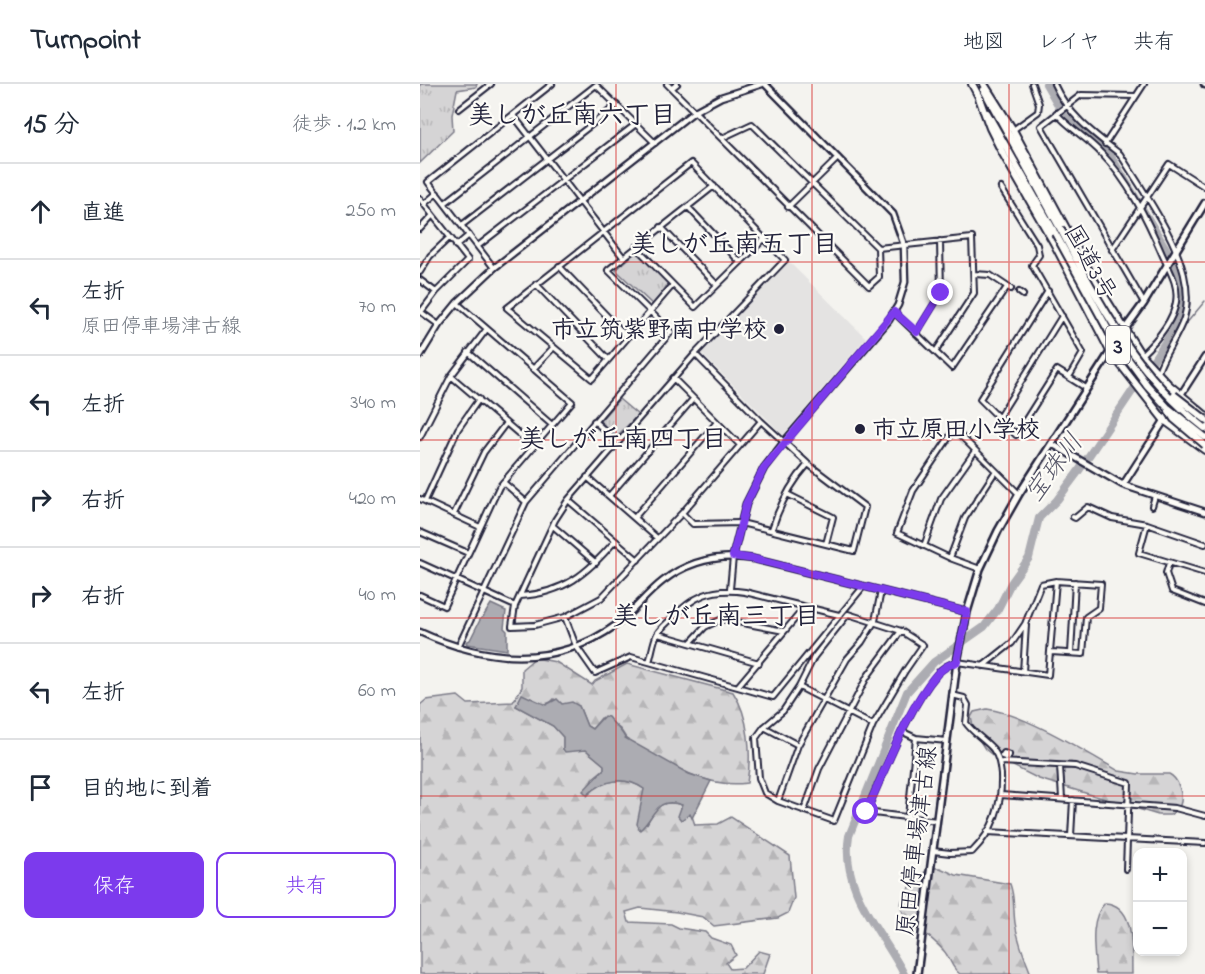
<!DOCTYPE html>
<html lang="ja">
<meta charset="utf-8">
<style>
:root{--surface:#fff;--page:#f6f6f7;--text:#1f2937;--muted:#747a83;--line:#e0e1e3;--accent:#7c3aed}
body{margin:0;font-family:"Indie Flower","Klee One",sans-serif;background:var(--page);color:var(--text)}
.controls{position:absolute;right:18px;bottom:18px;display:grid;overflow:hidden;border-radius:12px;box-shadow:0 3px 9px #0003}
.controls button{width:54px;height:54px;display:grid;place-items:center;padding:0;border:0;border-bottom:2px solid var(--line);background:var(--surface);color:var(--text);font:30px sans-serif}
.stop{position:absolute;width:18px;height:18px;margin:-14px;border:4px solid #7c3aed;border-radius:50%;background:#fff}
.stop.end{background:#7c3aed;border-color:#fff;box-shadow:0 2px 6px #0008}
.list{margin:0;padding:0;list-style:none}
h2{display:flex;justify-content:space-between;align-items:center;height:78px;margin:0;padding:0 24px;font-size:26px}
h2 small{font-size:20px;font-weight:400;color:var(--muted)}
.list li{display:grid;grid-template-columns:39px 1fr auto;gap:18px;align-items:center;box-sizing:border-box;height:96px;padding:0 24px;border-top:2px solid var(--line)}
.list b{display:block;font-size:22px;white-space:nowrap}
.list p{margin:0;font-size:20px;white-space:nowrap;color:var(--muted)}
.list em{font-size:20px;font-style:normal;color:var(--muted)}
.actions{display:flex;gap:12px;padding:18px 24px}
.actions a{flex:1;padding:14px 0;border:2px solid var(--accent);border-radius:12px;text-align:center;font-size:21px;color:var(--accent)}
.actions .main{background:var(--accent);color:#fff}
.icon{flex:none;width:33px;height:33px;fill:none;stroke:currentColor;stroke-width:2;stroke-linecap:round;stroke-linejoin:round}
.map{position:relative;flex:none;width:785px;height:890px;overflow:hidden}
header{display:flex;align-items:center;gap:36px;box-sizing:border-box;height:84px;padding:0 30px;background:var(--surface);border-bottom:2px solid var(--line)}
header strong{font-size:28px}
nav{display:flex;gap:33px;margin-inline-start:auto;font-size:21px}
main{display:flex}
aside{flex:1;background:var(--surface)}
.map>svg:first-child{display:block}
.built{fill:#e4e3e2}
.forest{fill:url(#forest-firs);stroke:#7c7b88;stroke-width:1.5}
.park{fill:url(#park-tufts);stroke:#7c7b88;stroke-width:1.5}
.water{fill:#acacb2;stroke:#757582;stroke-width:1.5}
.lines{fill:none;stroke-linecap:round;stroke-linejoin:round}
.stream{stroke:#757582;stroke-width:1.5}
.river{stroke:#acacb2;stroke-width:8}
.minor-casing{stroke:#22223b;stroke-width:8}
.tertiary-casing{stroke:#22223b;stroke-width:9}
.secondary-casing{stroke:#22223b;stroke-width:10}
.trunk-casing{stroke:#22223b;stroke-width:10}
.minor{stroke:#fdfcf7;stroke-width:4}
.tertiary{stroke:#fdfcf7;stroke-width:4.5}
.secondary{stroke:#fdfcf7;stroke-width:5}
.trunk{stroke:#fdfcf7;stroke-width:6}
.trunk-bridge-casing{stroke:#22223b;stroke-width:10;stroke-linecap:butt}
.trunk-bridge{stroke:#fdfcf7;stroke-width:6}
.route{stroke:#7c3aed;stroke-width:8}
.grid{fill:none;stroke:#d62828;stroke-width:1.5;stroke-opacity:0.55}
.poi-dot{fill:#22223b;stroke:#fdfcf7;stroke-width:2}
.labels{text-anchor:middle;stroke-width:4.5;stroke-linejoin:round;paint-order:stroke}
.shield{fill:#fdfcf7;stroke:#646373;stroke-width:1.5}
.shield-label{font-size:22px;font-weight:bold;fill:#22223b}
.street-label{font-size:24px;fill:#22223b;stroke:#fdfcf7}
.poi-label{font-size:24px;font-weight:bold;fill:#22223b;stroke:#fdfcf7;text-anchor:end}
.neighbourhood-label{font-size:26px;font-weight:bold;fill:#22223b;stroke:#fdfcf7}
.water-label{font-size:26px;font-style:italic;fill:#59596b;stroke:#fdfcf7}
</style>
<header>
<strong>Turnpoint</strong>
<nav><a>地図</a><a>レイヤ</a><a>共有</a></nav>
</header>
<main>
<aside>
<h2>15 分<small>徒歩 · 1.2 km</small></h2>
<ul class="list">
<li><svg class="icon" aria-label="ahead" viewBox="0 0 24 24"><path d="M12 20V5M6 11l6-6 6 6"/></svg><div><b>直進</b></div><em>250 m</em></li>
<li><svg class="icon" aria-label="left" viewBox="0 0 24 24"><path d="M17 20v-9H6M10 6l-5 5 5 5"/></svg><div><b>左折</b><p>原田停車場津古線</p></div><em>70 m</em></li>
<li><svg class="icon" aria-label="left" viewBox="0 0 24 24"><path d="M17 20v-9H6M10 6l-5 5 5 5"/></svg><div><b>左折</b></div><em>340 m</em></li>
<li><svg class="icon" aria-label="right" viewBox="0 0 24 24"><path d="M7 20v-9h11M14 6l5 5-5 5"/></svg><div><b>右折</b></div><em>420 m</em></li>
<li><svg class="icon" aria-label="right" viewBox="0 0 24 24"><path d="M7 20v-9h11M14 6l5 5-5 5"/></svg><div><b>右折</b></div><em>40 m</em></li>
<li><svg class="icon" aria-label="left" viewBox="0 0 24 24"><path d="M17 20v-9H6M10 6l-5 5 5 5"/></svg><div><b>左折</b></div><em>60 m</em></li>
<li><svg class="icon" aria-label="arrive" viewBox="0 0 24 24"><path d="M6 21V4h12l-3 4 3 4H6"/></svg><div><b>目的地に到着</b></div></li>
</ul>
<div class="actions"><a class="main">保存</a><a>共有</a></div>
</aside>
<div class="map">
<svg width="785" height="890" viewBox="0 0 785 890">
<defs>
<pattern id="forest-firs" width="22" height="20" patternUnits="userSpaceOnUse" patternTransform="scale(1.5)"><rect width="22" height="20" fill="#d5d4d5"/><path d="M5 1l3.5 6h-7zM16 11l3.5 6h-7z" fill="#b7b6b8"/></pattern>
<pattern id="park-tufts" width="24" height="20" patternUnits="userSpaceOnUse" patternTransform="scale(1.5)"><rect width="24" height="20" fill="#d5d4d5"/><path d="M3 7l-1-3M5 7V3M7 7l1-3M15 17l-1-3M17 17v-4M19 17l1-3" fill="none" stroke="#b7b6b8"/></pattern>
</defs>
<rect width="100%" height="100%" fill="#f4f3ef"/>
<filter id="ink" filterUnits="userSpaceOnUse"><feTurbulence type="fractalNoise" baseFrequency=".0167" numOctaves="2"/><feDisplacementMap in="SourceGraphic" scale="12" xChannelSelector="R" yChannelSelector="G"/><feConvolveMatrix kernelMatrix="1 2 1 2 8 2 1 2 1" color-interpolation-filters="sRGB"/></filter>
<g filter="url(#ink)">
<!-- built -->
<path class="built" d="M369,178L446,254L363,351L280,268Z"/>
<!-- forest -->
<path class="forest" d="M115,574L136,578L172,601L175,597L207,580L313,608C329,632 332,670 327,699C292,704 261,687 232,670C224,665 215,661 208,656C204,653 203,648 200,645C195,641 193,642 190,636L181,634L172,645L167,642L159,622L142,620L134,615C126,625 111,618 100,617L96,622L133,642L143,653V665L166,666L184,681V685L172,695L168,711C184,695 205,692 224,705L227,740C235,722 243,715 262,721L265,732L271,729L275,741L298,740L311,733L370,772L374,814L368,829L358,834L294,842L283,833L257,828L220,824L206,828L209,838L251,840L259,844L285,848L291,854L311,861L316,871L306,879L310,885L323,884L339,867L350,870L343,890H0V621L6,616L38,612L48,620L93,618L102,603V585Z
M567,625C605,630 664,667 699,687L718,690H749C758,694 764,711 760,721C758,726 754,728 750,731H738L619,695L575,673L565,665L554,648L551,633L554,628Z
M509,784H520L536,791L590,800C595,813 593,825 595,839C598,857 604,873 611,890H540C531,884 531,875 524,867C492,831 454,832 509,784Z
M685,819C717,821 711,867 712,890H676C675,868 668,836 685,819Z"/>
<!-- park -->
<path class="park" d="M0,0H57L56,3L37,6L32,31L33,47L0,79Z
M215,169H217L249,199L233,221L196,186Z
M199,315L218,331L196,353L180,337Z"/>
<!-- water -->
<path class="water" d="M71,520L86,527L84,544L87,547V566L47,560L46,558L50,556L61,534L63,533Z
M102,610L126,621L137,615L142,620L152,618L159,622L167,642L172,645L184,632L188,633C194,641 201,645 205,654L269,690L291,697L272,734L270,730L261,736L258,732L262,721C235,712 236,732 220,746L217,740L224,705C205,692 184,695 167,711L163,707L184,685V681L166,666L145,668L143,665V653L133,642L96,622Z"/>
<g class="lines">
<!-- stream -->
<path class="stream" d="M754,244L765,241L785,217"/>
<!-- river -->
<path class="river" d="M484,890C461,846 420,805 429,752L487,608L514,578L564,543L578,525L591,499L609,474L619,434L637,416L658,388L752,248L760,226L761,209L754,183L745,163L690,71L645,33L626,0"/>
<defs>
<path id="minor" d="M247,0L449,202L459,193L458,164L332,40L302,54
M634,0C648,31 674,50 700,70C726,113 780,182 764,234C758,253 744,269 738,288
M176,1L235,59
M252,4L257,0
M716,12L661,11L621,42L724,219
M39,25L71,0
M636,29C649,44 667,54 681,69C708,96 727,135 742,170C749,186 759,200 756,218C753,238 736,257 721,271
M93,31L203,173
M593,46L618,28L619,20L612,0
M685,60L724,0
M581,104L617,161L619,171L612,181L663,269L649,293
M0,115L48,176L16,208L1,228
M25,119L176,1
M4,120L17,109
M268,123L320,178
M368,123L418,74
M42,141L197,21
M241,143L297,201
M0,145L12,132
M36,162L49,151
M58,162L216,40
M216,163L275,223L345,154
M458,164L552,154L554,209L516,267
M692,166L749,80L785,103
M139,182L207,253
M74,184L8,98L132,0
M0,188L10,172L30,153
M554,190L570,191L591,205
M0,196L16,208
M116,200L188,275
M253,201L172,295L87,224L271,79L365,176L275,270L148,416L135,436L95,522L92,542L115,541L145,533L181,514L262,429L341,337
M628,207L560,315L596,351L637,286L666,304
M599,208L603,211
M1,228L19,241
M474,228L532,284L587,203
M497,248L521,209L520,157
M48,268L132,341
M113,285L133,264
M31,292L113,362
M253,294L320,361
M579,333L642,232
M174,337L198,358
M532,343L599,410
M534,346L493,407L477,449L530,474L560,485
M0,353L31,292L66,246
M167,393L237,454
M83,398L106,418
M367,410L413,433L406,460
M189,412L273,315
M0,415L60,443
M148,416L218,476
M5,417L38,345L59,315
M732,422L735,412
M262,429L273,440L321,439L434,467L445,423L388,380L341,337L275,270
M34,430L64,368L86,339
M653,433L655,434L668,423L692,434L727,440L785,460
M214,434L297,338
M727,440L719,469L785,489
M133,442L176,479
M352,445C360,420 371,399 388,380
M0,448L48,469
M504,462L521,415L555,367
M530,474L545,434L575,388
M0,479L95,522
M749,479L746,489L752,507L785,520
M310,505L313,473
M0,511L24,522L79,403L152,318L37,219
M100,512C144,509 167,490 195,457
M428,530L481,547L503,561L485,587L453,641L414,737L358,717L345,709L339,694L336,654L344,643L363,627L379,603L394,573Z
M145,533L156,562L175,589L211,573L353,613L443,503
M238,550L339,579
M271,558L285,543L302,535L364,547
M38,563L106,418L251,248L188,186L294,102
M651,569L655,498
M229,578C232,569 233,558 237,550C240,545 246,540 250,536C273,512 291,503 325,508L419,531
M563,582L592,559L605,540L621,500L636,497L681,500L679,524L666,533L663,570L631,568
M603,588L606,541
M318,602L385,523
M379,603L453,641
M344,643L378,661L427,575L442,558L455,537L461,507
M483,648L496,654L527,657
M584,669L589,671L588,674L582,672Z
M580,678L655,682L709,699L706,785
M640,682L642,715
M581,711L755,724L785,732
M358,717L378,661
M384,727L399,685L447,593L481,547
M488,733L496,654
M517,737L446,728C465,686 488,624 517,590C523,583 529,580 537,578L628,591L636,497
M567,748L785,759
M651,752L653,716
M513,767L530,769L552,768C574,746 582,722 581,691C580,682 579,673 573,665C564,655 553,649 546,639L548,621L544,614L532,611"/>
<path id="tertiary" d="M784,0L785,1
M0,272L19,241L37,219L74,184L275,27L301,13L342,0
M632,360L703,401L785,428
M703,401L785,273
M313,472L326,420L344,384L364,358L469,236L478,221L485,198L484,161L473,130L345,0
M0,548C65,578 135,585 196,541C213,528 226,510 243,497C270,476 301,470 334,475L547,528"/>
<path id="secondary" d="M497,890L537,578L547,528L560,485L578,447L599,410L705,245L724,219L785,119"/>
<path id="trunk" d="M552,0L560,15
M564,0L593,46L674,196L721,271L748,300L785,331
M564,6L640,144
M559,14L570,44L582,68L634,159L690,267L744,336L785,366
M567,29L635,149"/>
</defs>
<!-- minor casing -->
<use href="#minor" class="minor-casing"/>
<!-- tertiary casing -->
<use href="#tertiary" class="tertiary-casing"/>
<!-- secondary casing -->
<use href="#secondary" class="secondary-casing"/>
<!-- trunk casing -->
<use href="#trunk" class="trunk-casing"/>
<!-- minor -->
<use href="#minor" class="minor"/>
<!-- tertiary -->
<use href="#tertiary" class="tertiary"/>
<!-- secondary -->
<use href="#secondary" class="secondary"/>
<!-- trunk -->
<use href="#trunk" class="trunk"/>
<defs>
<path id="trunk-bridge" d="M640,144C678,217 717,293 785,344
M635,149L692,253L727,301L747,323L785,353
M754,311L785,335
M749,327L754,335L785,361"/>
</defs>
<!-- trunk-bridge casing -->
<use href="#trunk-bridge" class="trunk-bridge-casing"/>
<!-- trunk-bridge -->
<use href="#trunk-bridge" class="trunk-bridge"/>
</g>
</g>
<g class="lines" filter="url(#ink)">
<!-- route -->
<path class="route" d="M446,728C465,687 488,623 517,590C523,584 529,580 537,578L547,528L334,475L313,472L326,420L344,384L474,228L497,248L521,209"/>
</g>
<!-- grid -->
<path class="grid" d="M196,0V890M392,0V890M589,0V890M0,178H785M0,356H785M0,534H785M0,712H785"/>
<!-- markers -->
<g class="poi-dot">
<circle cx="359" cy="245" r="6"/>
<circle cx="440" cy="345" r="6"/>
</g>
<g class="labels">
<!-- shield labels -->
<rect class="shield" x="686" y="242" width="24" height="38" rx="4.5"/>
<g class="shield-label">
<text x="698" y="269">3</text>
</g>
<!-- street labels -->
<g class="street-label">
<text transform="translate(671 178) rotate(61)" y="8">国道3号</text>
<text transform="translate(496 757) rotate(-83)" y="8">原田停車場津古線</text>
</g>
<!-- poi labels -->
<g class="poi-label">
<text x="347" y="253">市立筑紫野南中学校</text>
<text x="452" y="353" text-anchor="start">市立原田小学校</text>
</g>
<!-- neighbourhood labels -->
<g class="neighbourhood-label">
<text x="152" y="39">美しが丘南六丁目</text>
<text x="314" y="168">美しが丘南五丁目</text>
<text x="203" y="363">美しが丘南四丁目</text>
<text x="296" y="540">美しが丘南三丁目</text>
</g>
<!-- water labels -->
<g class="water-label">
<text transform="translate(633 383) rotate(-53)" y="9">宝珠川</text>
</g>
</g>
</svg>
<div class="controls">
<button>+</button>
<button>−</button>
</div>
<div class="stop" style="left:446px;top:728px"></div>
<div class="stop end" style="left:521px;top:209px"></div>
</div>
</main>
